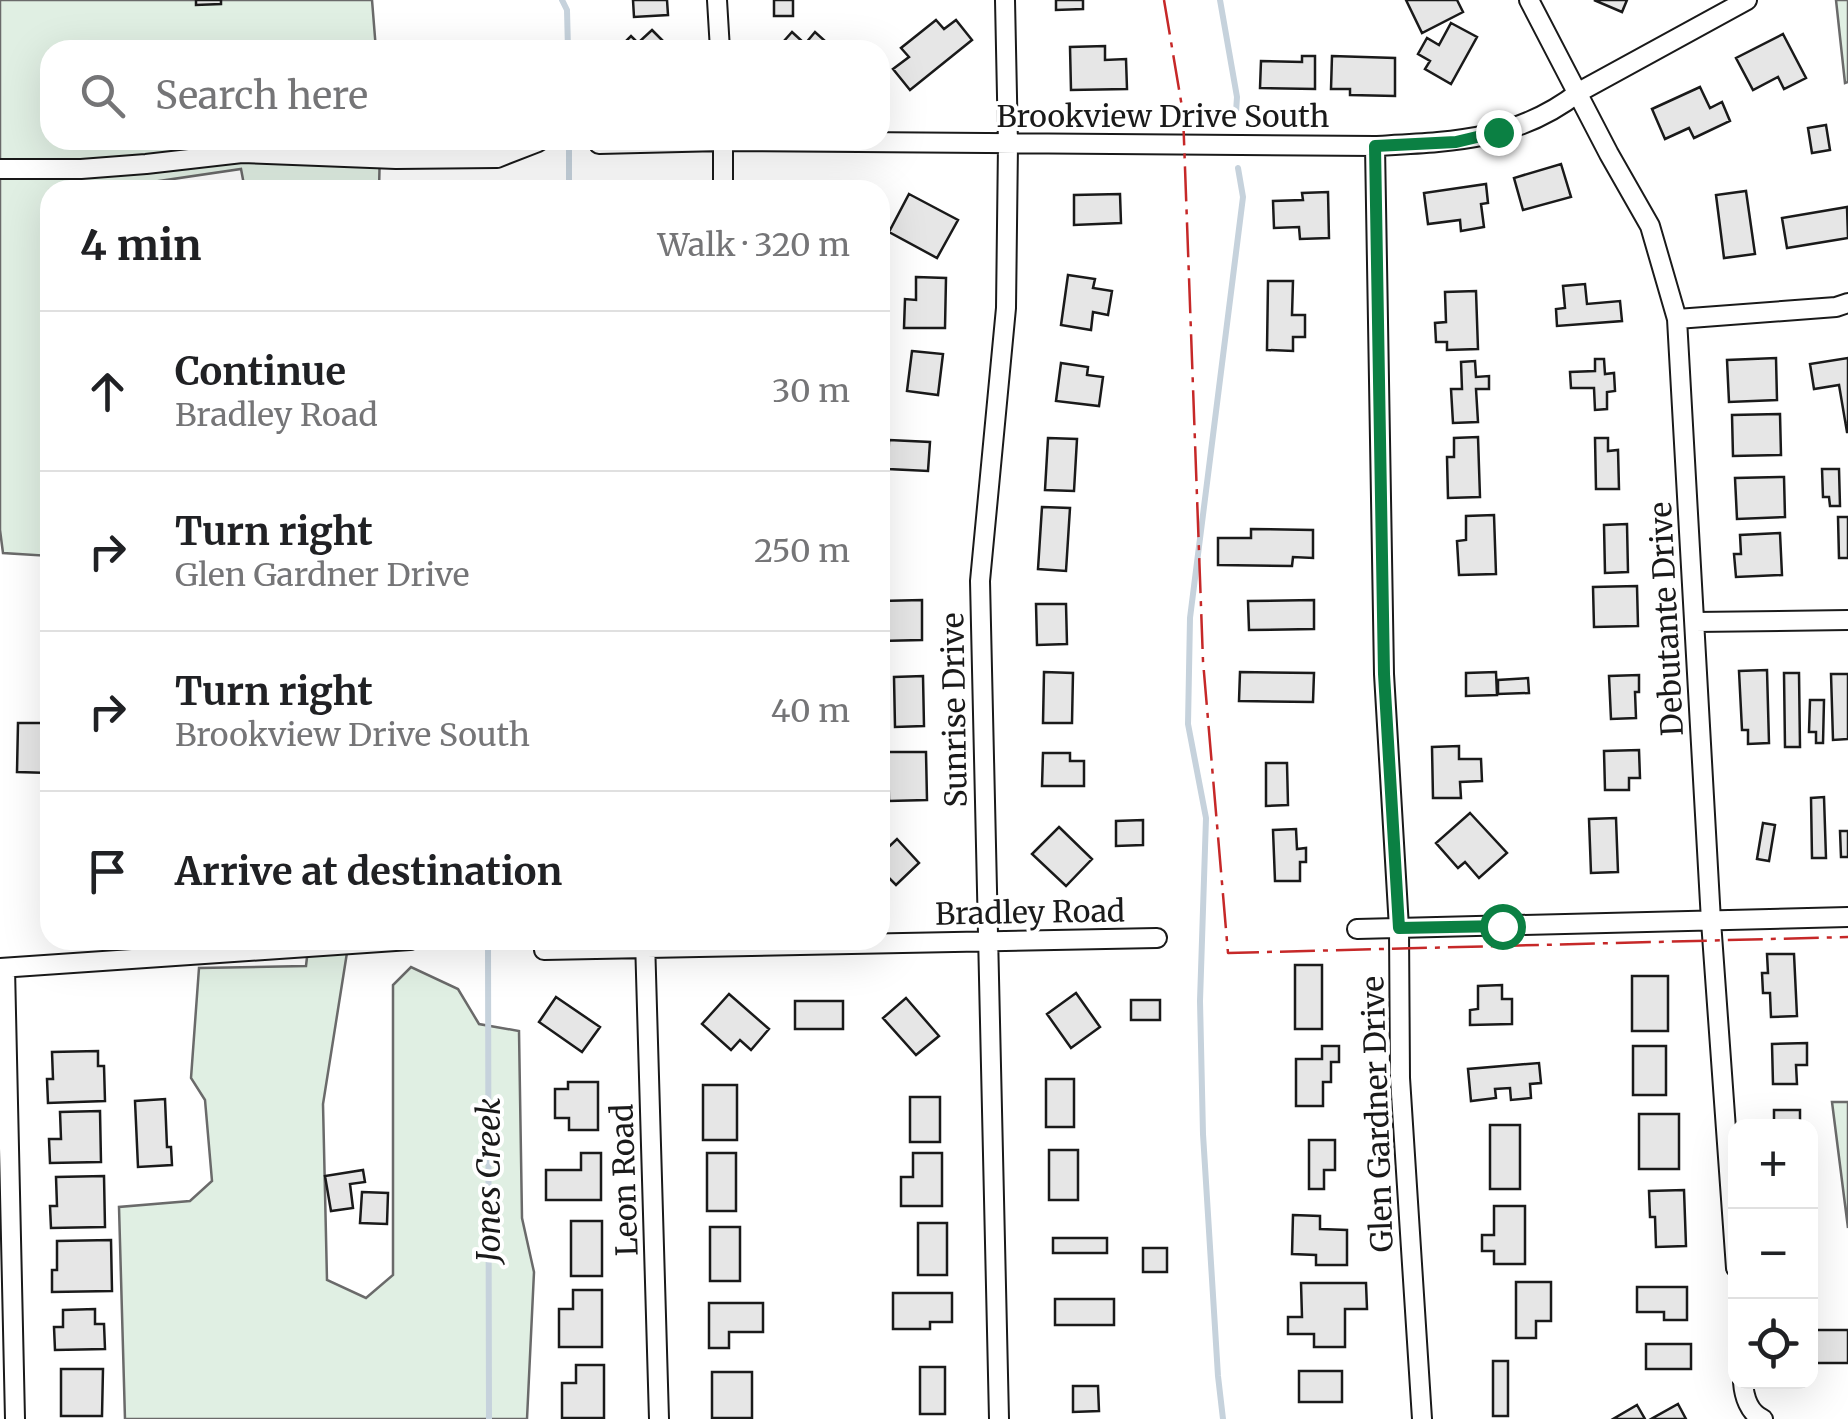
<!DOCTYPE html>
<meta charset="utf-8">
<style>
:root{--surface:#fff;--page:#f2f2f2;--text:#202124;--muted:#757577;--line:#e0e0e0}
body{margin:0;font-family:Merriweather,serif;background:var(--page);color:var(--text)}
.controls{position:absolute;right:30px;bottom:30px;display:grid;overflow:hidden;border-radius:20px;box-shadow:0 10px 40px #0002}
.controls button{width:90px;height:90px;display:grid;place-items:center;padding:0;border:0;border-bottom:2px solid var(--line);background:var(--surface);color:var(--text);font:50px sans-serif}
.stop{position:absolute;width:30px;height:30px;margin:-22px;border:8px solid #0b8043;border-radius:50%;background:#fff}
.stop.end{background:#0b8043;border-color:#fff;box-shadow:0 2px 10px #0008}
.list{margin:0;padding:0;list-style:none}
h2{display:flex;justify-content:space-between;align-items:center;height:130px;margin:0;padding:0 40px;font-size:42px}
h2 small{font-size:32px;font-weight:400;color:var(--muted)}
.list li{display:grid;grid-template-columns:65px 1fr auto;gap:30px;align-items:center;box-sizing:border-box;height:160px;padding:0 40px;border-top:2px solid var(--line)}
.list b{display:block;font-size:38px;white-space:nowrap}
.list p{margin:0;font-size:32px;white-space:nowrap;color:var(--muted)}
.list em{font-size:32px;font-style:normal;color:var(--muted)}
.icon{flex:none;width:55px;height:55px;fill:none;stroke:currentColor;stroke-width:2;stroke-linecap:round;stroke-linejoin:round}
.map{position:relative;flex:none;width:1848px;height:1419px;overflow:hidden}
.search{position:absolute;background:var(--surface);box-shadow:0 10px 40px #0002;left:40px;top:40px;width:850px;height:110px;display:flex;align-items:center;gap:25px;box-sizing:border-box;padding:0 35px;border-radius:30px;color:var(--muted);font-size:38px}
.panel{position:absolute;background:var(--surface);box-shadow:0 10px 40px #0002;left:40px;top:180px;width:850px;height:770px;border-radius:30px}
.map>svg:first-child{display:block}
.green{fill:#e0efe3;stroke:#6a6a6a;stroke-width:2.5}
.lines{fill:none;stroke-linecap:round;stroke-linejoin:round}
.stream{stroke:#c6d2dc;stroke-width:6}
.building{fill:#e6e6e6;stroke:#1a1a1a;stroke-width:2.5}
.street-casing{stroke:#1a1a1a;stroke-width:22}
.street{stroke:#fff;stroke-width:18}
.power{stroke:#c62828;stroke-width:2.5;stroke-dasharray:35 8 5 8;stroke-linecap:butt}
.route{stroke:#0b8043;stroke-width:12}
.labels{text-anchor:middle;stroke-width:8;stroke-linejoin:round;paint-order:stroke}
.street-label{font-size:30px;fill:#1a1a1a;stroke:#fff}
.water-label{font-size:32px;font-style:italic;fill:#1a1a1a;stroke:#fff}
</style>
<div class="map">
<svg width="1848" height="1419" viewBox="0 0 1848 1419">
<rect width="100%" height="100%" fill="#fff"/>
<!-- green -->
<path class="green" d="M0,0H372L376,50H50V140H440L380,148L379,190H245L241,169L112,188L111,190H50V556L3,553L0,530Z
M1836,0H1848V82L1845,83Z
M309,940H349L323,1104L327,1280L366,1298L393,1275V985L411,967L458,989L479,1024L519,1031L522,1218L534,1272L527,1419H125L119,1207L190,1201L212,1181L205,1100L191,1078L199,968L306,966Z
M1832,1102H1848V1228Z"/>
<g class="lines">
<!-- stream -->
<path class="stream" d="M562,0L567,10L568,50
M1220,0L1237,97L1236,112
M569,190V140
M488,940L489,1419
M1223,1419L1218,1376L1203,1134L1200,1001L1206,818L1188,724L1190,618L1243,197L1238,168"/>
</g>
<!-- building -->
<path class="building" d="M196,0H221V4L196,5Z
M633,0H667L668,15L634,17Z
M774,0H793V16H774Z
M1056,0H1083V9L1056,10Z
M1406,0H1457L1463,12L1422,33Z
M1594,0H1627L1622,12Z
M936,20L944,29L956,20L972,40L910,90L893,69L909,57L901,48Z
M1451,23L1477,37L1451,84L1425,69L1430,61L1418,54L1427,38L1439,45Z
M652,30L672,50H617L631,36L638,43Z
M792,32L805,44L815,32L835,50H776Z
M1783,34L1806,78L1784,89L1778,77L1753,90L1736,58Z
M1105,46V60L1126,59L1127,89L1071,90L1070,47Z
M1302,56H1315V89L1260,88L1261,61L1302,62Z
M1332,56L1395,58V96L1350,95V89H1331Z
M1700,87L1710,108L1722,102L1730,121L1694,138L1689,128L1665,139L1652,109Z
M1826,125L1830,150L1812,153L1808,128Z
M1561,164L1571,197L1523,210L1514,178Z
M583,182H598V190H583Z
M1486,184L1488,203L1481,204L1484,227L1461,231L1460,220L1428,224L1424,193Z
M1746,191L1755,254L1724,258L1716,195Z
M1328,192L1329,238L1300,239L1299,227L1274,228L1273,201L1303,200L1302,193Z
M909,194L958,220L937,258L889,232Z
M1120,194L1121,223L1074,225V195Z
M1847,207L1848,238L1787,248L1782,218Z
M1068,275L1095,279L1093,288L1112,291L1108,315L1093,312L1091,330L1061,325Z
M916,277L946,278L945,328H904L905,299L916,300Z
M1268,281H1293L1292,315H1305V337H1293V351L1267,350Z
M1585,284L1587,304L1620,301L1622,321L1557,326L1556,309L1565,308L1563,286Z
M1476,291L1478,349L1447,350V342H1436L1435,323L1446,322L1445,292Z
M912,351L943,354L938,395L907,391Z
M1776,358L1777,400L1729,402L1727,360Z
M1848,358V432H1847L1839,385L1814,389L1810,364Z
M1595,359H1604L1605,374L1614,373L1615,391L1607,392V409L1595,410L1594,388H1571L1570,372L1595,371Z
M1475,361L1476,377L1489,376V389H1476L1478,422L1453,423L1451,389H1462L1461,362Z
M1061,363L1088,367L1087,375L1103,377L1099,406L1056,401Z
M1780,414L1781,455L1733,456L1732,415Z
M1478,437L1480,497L1448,498L1447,457H1454V438Z
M1048,438L1077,439L1074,491L1045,490Z
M1595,438H1608V451L1618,450L1619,489H1596Z
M889,440L930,442L928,471L888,469Z
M1822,469H1839L1840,506H1830L1829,497H1823Z
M1784,477L1785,517L1737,519L1735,478Z
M1042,507L1070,508L1066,571L1038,569Z
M1494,515L1496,574L1459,575L1457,541L1466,540V516Z
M1838,517H1848V558H1839Z
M1627,524L1628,572L1605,573L1604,525Z
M1251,529L1313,530V558L1293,557L1292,566L1218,565V538H1251Z
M1780,533L1782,575L1736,577L1734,554H1741L1740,535Z
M1637,586L1638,626L1594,627L1593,587Z
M922,600V640L880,641V601Z
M1314,600V629L1249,630L1248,601Z
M1036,604H1066L1067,644L1037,645Z
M1767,670L1769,743L1748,744V730H1742L1739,671Z
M1044,672L1073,673L1072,723H1043Z
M1240,672L1314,673L1313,702L1239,701Z
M1496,672L1497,695L1466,696V673Z
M1784,673H1799L1800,747H1785Z
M1831,674H1848V739L1833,740Z
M1639,675V692H1635L1636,718L1611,719L1609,676Z
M923,676L924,726L895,727L894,677Z
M1528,678L1529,693L1498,694V680Z
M1810,700H1824L1823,743H1816V732H1809Z
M18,723H50V773L17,772Z
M1459,746V759H1481L1482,781L1460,782L1461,798H1433L1432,747Z
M1639,750L1640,778H1629V790H1605L1604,751Z
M888,752H926L927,800L889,801Z
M1043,753H1070V761H1084V786H1042Z
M1266,763H1287L1288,805L1266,806Z
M1824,797L1826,858H1812L1811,798Z
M1470,813L1507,853L1479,878L1465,862L1458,868L1436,843Z
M1616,818L1618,872L1591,873L1589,819Z
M1143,820V845L1116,846V821Z
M1763,823L1775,825L1769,861L1757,859Z
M1059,827L1092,859L1066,886L1032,854Z
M1296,829L1297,849L1306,848V862H1300V881H1275L1273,830Z
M1840,831H1848V857H1841Z
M897,839L919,863L896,885L880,869V855Z
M1767,954H1794L1797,1016L1771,1017L1770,993H1763L1762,973H1768Z
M1295,965H1322V1029H1295Z
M1632,976H1668V1031H1632Z
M1502,985V999H1512V1024L1470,1025V1010L1478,1009V986Z
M1076,993L1100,1027L1071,1048L1047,1014Z
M729,994L769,1029L751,1050L740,1040L731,1050L702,1024Z
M556,997L600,1027L582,1052L539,1022Z
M906,998L939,1036L916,1055L883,1018Z
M1131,1000H1160V1020H1131Z
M795,1001H843V1029H795Z
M1807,1043V1065H1796L1797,1084H1773L1772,1044Z
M1322,1046H1339V1062H1331V1082H1323V1106H1296V1059H1322Z
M1633,1046H1666V1095H1633Z
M98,1051V1066H104L105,1101L48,1103L47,1079H53L52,1052Z
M1539,1063L1541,1083L1530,1084L1531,1098L1511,1100L1510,1088L1495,1089L1496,1098L1471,1101L1468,1069Z
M1046,1079H1074V1127H1046Z
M568,1082H598V1130H569V1118H555V1089H568Z
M703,1085H737V1140H703Z
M910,1097H940V1142H910Z
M165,1099L167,1147H171L172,1165L138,1167L135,1101Z
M1774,1110H1800V1126H1774Z
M100,1111L101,1162L50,1163L49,1139H61L60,1112Z
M1639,1114H1679V1169H1639Z
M1490,1125H1520V1189H1490Z
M1309,1140H1335V1170H1324V1189H1309Z
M1049,1150H1078V1200H1049Z
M581,1153H601V1200H546V1170H581Z
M707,1153H736V1211H707Z
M913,1153H942V1206H901V1177H913Z
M363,1170L365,1182L350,1184L353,1208L331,1211L325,1176Z
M104,1176L105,1227L51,1228L50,1206H57L56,1177Z
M1684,1190L1686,1246L1656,1247L1655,1217H1650L1649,1191Z
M362,1192L388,1193L387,1224L360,1223Z
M1494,1206H1525V1264H1494V1251H1482V1235H1494Z
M1293,1215L1320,1216V1229L1347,1230V1265H1316V1255L1292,1254Z
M571,1221H602V1276H571Z
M918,1223H947V1275H918Z
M710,1227H740V1281H710Z
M1053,1238H1107V1253H1053Z
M111,1240L112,1291L52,1292V1270H57V1241Z
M1143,1248H1167V1272H1143Z
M1516,1282H1551V1321H1536V1338H1516Z
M1301,1283H1366L1367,1309H1345V1347H1314V1334H1288V1317H1302Z
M1637,1287H1687V1320H1664V1312H1637Z
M573,1290H602V1347H559V1309H573Z
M893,1293H952V1322H930V1329H893Z
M1055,1299H1114V1325H1055Z
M709,1303H763V1332H729V1348H709Z
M95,1309V1324H104L105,1349L55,1350L54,1327H63V1310Z
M1814,1330H1848V1363H1814Z
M1646,1344H1691V1369H1646Z
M1493,1361H1508V1416H1493Z
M576,1365H604V1418H562V1383H576Z
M920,1367H945V1414H920Z
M61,1369H103L102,1416H61Z
M1299,1371H1342V1402H1299Z
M712,1372H752V1418H712Z
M1073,1386H1098L1099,1411L1073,1412Z
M1678,1404L1686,1419H1651Z
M1637,1405L1645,1419H1613Z"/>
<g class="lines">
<defs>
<path id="street" d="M717,0L720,50
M1529,0L1609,154L1650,226L1677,319L1711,921L1736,1268
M599,144L723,141L1375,146C1450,142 1517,141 1579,92L1747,0
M1375,146L1384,674L1399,928L1400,1078L1422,1419
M0,169H81L146,164L242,153L396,159L497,158L538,142
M723,190V140
M1677,319L1836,307L1848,303
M1695,622L1848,620
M1357,929L1848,917
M645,940L659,1419
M544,950L1157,938
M0,968L410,940
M5,968L15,1419
M1743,1382C1744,1396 1749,1413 1763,1419
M999,1419L980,581L1006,308L1008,144L1005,0"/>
</defs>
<!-- street casing -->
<use href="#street" class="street-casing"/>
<!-- street -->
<use href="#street" class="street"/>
<!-- power -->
<path class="power" d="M1164,0L1183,113L1203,661L1228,953L1848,937"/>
</g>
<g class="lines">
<!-- route -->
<path class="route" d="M1498,132L1456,142L1375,146L1384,674L1399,928L1502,926"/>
</g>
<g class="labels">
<!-- street labels -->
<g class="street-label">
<text x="1163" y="127">Brookview Drive South</text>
<text transform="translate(1667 619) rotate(-93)" y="10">Debutante Drive</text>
<text transform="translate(955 710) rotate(-91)" y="10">Sunrise Drive</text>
<text transform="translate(1030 913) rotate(-1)" y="10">Bradley Road</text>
<text transform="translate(1378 1114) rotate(-92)" y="10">Glen Gardner Drive</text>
<text transform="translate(625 1180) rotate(-92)" y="10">Leon Road</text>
</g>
<!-- water labels -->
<g class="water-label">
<text transform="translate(489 1180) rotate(-90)" y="11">Jones Creek</text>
</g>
</g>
</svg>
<div class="controls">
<button>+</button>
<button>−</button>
<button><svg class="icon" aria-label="locate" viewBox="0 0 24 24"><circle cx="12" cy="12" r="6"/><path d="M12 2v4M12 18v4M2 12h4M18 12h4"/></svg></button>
</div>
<div class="stop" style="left:1502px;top:926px"></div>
<div class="stop end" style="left:1498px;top:132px"></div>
<div class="search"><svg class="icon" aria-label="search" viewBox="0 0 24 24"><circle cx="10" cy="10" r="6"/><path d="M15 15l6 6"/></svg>Search here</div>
<section class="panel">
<h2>4 min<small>Walk · 320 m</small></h2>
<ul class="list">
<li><svg class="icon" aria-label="ahead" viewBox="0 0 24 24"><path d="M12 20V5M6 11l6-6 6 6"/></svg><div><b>Continue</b><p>Bradley Road</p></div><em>30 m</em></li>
<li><svg class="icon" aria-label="right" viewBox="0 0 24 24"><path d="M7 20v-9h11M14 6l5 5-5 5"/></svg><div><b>Turn right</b><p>Glen Gardner Drive</p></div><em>250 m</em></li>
<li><svg class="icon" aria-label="right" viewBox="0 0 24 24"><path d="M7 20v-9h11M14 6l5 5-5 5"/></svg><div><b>Turn right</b><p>Brookview Drive South</p></div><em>40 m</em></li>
<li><svg class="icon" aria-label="arrive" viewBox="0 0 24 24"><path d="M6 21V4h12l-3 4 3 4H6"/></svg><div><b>Arrive at destination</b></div></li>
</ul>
</section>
</div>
